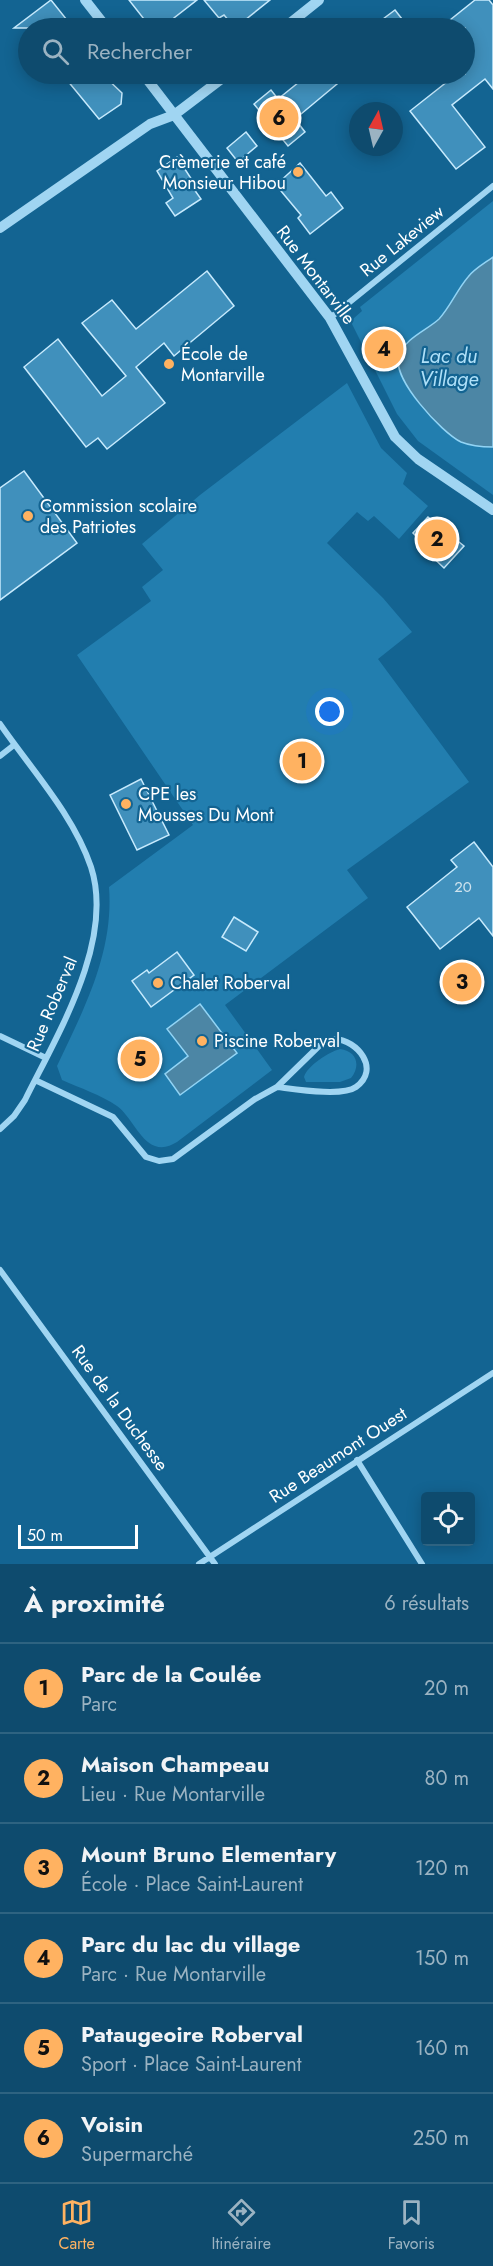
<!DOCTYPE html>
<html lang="fr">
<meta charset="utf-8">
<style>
:root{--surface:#0e4b6e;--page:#1c5576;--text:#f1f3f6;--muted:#9bb3c2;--line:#2e6381;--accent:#ffb261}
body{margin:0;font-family:Jost,sans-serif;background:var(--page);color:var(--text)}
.controls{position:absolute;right:18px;bottom:18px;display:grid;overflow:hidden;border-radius:6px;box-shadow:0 3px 15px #0003}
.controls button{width:54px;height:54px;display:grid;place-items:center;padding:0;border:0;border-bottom:2px solid var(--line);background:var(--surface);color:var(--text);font:30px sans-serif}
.compass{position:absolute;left:349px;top:102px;width:54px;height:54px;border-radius:50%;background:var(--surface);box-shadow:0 3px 15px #0003;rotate:8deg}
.scale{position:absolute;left:18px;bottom:15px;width:120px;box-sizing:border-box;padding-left:6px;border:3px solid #fff;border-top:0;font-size:16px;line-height:21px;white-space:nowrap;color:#fff;-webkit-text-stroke:4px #136492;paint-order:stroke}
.you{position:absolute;left:330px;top:712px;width:21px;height:21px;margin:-15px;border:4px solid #fff;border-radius:50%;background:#1a73e8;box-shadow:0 0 0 9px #1a73e833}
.badge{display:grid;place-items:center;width:39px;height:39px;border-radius:50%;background:var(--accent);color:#111;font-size:20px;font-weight:700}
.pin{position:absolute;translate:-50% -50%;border:3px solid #fff;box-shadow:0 2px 6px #0006}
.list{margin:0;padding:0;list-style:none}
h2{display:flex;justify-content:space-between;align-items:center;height:78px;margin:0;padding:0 24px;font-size:26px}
h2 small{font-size:20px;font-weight:400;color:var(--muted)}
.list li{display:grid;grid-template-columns:39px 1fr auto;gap:18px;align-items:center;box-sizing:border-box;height:90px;padding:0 24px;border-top:2px solid var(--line)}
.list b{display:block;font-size:22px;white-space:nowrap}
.list p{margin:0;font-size:20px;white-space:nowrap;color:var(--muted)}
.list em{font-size:20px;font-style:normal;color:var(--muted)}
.icon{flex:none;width:33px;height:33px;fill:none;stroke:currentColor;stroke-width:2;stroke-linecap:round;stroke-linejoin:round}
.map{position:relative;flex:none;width:493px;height:1564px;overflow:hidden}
.search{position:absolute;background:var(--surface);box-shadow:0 3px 15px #0003;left:18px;right:18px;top:18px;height:66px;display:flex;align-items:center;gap:15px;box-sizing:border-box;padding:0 21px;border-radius:33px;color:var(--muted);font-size:22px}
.sheet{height:618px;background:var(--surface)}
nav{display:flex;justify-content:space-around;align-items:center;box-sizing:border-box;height:84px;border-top:2px solid var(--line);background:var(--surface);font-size:16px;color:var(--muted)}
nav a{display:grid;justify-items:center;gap:3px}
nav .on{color:var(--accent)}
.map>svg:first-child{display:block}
.green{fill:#227eaf}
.water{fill:#4c86a5;stroke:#92d4f5;stroke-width:1.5}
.building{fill:#4090bc;stroke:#c7eafd;stroke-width:1.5}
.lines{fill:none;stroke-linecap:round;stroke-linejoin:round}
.minor{stroke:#a0d5f2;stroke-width:6}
.tertiary{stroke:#a0d5f2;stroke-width:10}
.poi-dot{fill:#ffb261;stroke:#136492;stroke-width:2}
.labels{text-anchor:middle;stroke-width:4.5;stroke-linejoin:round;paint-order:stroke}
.number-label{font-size:15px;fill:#cfe3ee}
.poi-label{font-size:18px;fill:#fff;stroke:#136492;text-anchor:start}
.street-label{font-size:18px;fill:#fff;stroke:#136492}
.water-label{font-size:20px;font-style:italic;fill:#b0e1f9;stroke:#136492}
</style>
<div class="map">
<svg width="493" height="1564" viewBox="0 0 493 1564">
<rect width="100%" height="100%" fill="#136492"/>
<!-- green -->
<path class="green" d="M493,201V257C485,263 474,269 467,277C457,290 450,308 438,319C425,331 404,339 399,357C391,384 462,431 481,447H493V495L418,441L397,414L352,324L353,319L362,311L360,307Z
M347,383L381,448L407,473L403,484L428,506L399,539L374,516L368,521L357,512L327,543L383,598L412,632L378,659L469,782L347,870L368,898L225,1005L272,1070L177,1142C170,1146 163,1149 155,1146C139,1140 131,1116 117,1106C101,1095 80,1088 62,1080L57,1066C84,1009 114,952 109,887L193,825L77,655L151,601L142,587L163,570L142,544L200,495Z
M340,1049C357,1051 361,1066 351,1078L340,1082H306L304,1077C307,1066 329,1052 340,1049Z"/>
<!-- water -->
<path class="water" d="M493,257V447C483,447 471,446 461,442C442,433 391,378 399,356C406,337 426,331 439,319C450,307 457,290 468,277C474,269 485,263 493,257Z
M200,1004L237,1053L180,1095L165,1074L188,1056L167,1029Z
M144,1041L148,1042L151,1048L145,1056L152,1059L154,1063L139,1076H133L127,1070L130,1063L126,1055Z"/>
<!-- building -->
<path class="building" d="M51,0L67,20L56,28H14Z
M129,0H197L161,28H151Z
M204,0H270L235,28L224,15L219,18Z
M475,0H489L493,5V89L485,79L452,105L485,147L456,169L410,111L457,74H465V28H440Z
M395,10L409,28H371Z
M62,74H102L122,93L121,104L99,119Z
M309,74H349L295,119L305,132L288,146L254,104L271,90L278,99Z
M246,132L257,146L238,162L227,148Z
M177,157L194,183L191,185L201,199L175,216L166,203L173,198L157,171Z
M300,163L326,196L331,192L343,208L310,234L298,218L301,215L276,185Z
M207,271L234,306L174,356L164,343L136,367L165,403L107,449L98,438L86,447L24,367L58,339L102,396L126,376L82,323L112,300L136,329Z
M24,471L77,543L0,600V488Z
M428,517L464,546L444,568L422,547L424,544L413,533Z
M141,779L169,835L137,850L110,795Z
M474,842L493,867V936L479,918L440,949L407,907L457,867L451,860Z
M234,917L258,932L246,951L222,937Z
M177,952L194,975L151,1007L132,981L147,970L149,973Z"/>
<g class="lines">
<!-- minor -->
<path class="minor" d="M330,318L493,186
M0,724C31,769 73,814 91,867C115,941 57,1035 25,1100L14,1116L0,1129
M0,756L14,745
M0,1036L46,1058
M335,1039C357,1040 381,1069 356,1087C342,1097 294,1089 277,1087L319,1046Z
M35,1080L113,1117L146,1157L159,1161L173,1159L255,1099L277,1087
M0,1270L215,1564
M357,1460L422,1564
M199,1564L493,1373"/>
<!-- tertiary -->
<path class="tertiary" d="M85,0L107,28
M284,28L319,0
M143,74L330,318L395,437L418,459L493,510
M0,228L150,124L174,115L228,74"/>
</g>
<!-- markers -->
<g class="poi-dot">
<circle cx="298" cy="172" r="6"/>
<circle cx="169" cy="364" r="6"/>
<circle cx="28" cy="516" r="6"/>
<circle cx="126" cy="804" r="6"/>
<circle cx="158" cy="983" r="6"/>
<circle cx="202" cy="1041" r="6"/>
</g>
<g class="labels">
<!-- number labels -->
<g class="number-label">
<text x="463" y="892">20</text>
</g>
<!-- poi labels -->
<g class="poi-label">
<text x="286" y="168" text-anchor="end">Crèmerie et café<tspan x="286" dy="21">Monsieur Hibou</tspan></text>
<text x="181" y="360">École de<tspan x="181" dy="21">Montarville</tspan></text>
<text x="40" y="512">Commission scolaire<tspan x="40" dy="21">des Patriotes</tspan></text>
<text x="138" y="800">CPE les<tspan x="138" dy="21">Mousses Du Mont</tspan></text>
<text x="170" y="989">Chalet Roberval</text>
<text x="214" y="1047">Piscine Roberval</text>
</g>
<!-- street labels -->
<g class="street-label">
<text transform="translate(402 241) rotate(-39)" y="6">Rue Lakeview</text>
<text transform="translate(316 275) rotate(53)" y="6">Rue Montarville</text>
<text transform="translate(52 1004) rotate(-67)" y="6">Rue Roberval</text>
<text transform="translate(120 1408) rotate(54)" y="6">Rue de la Duchesse</text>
<text transform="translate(338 1455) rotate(-33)" y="6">Rue Beaumont Ouest</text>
</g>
<!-- water labels -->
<g class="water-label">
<text x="449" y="363">Lac du<tspan x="449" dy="23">Village</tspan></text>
</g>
</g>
</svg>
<div class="controls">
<button><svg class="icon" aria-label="locate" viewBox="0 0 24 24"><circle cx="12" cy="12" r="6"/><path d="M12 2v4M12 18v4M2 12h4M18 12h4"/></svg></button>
</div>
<svg class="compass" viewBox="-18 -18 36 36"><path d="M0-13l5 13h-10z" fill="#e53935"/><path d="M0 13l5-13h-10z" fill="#9bb3c2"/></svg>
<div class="scale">50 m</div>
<div class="you"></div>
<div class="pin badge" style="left:302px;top:761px">1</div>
<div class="pin badge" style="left:437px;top:539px">2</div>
<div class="pin badge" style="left:462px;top:982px">3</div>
<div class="pin badge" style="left:384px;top:349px">4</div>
<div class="pin badge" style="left:140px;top:1059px">5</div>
<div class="pin badge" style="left:279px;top:118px">6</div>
<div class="search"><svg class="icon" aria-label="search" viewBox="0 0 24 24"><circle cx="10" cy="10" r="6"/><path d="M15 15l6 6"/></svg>Rechercher</div>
</div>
<section class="sheet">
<h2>À proximité<small>6 résultats</small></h2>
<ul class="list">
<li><span class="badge">1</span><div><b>Parc de la Coulée</b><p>Parc</p></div><em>20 m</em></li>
<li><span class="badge">2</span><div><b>Maison Champeau</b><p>Lieu · Rue Montarville</p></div><em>80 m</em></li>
<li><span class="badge">3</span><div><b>Mount Bruno Elementary</b><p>École · Place Saint-Laurent</p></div><em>120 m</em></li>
<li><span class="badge">4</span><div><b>Parc du lac du village</b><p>Parc · Rue Montarville</p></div><em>150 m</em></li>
<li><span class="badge">5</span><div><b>Pataugeoire Roberval</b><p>Sport · Place Saint-Laurent</p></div><em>160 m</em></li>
<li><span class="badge">6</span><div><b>Voisin</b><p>Supermarché</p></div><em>250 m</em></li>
</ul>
</section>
<nav>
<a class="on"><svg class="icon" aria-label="map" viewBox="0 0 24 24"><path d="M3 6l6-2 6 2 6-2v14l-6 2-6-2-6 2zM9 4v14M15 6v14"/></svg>Carte</a>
<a><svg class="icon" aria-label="directions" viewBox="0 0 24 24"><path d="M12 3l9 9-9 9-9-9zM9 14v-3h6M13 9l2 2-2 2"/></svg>Itinéraire</a>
<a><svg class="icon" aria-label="saved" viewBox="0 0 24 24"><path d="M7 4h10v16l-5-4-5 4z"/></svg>Favoris</a>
</nav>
